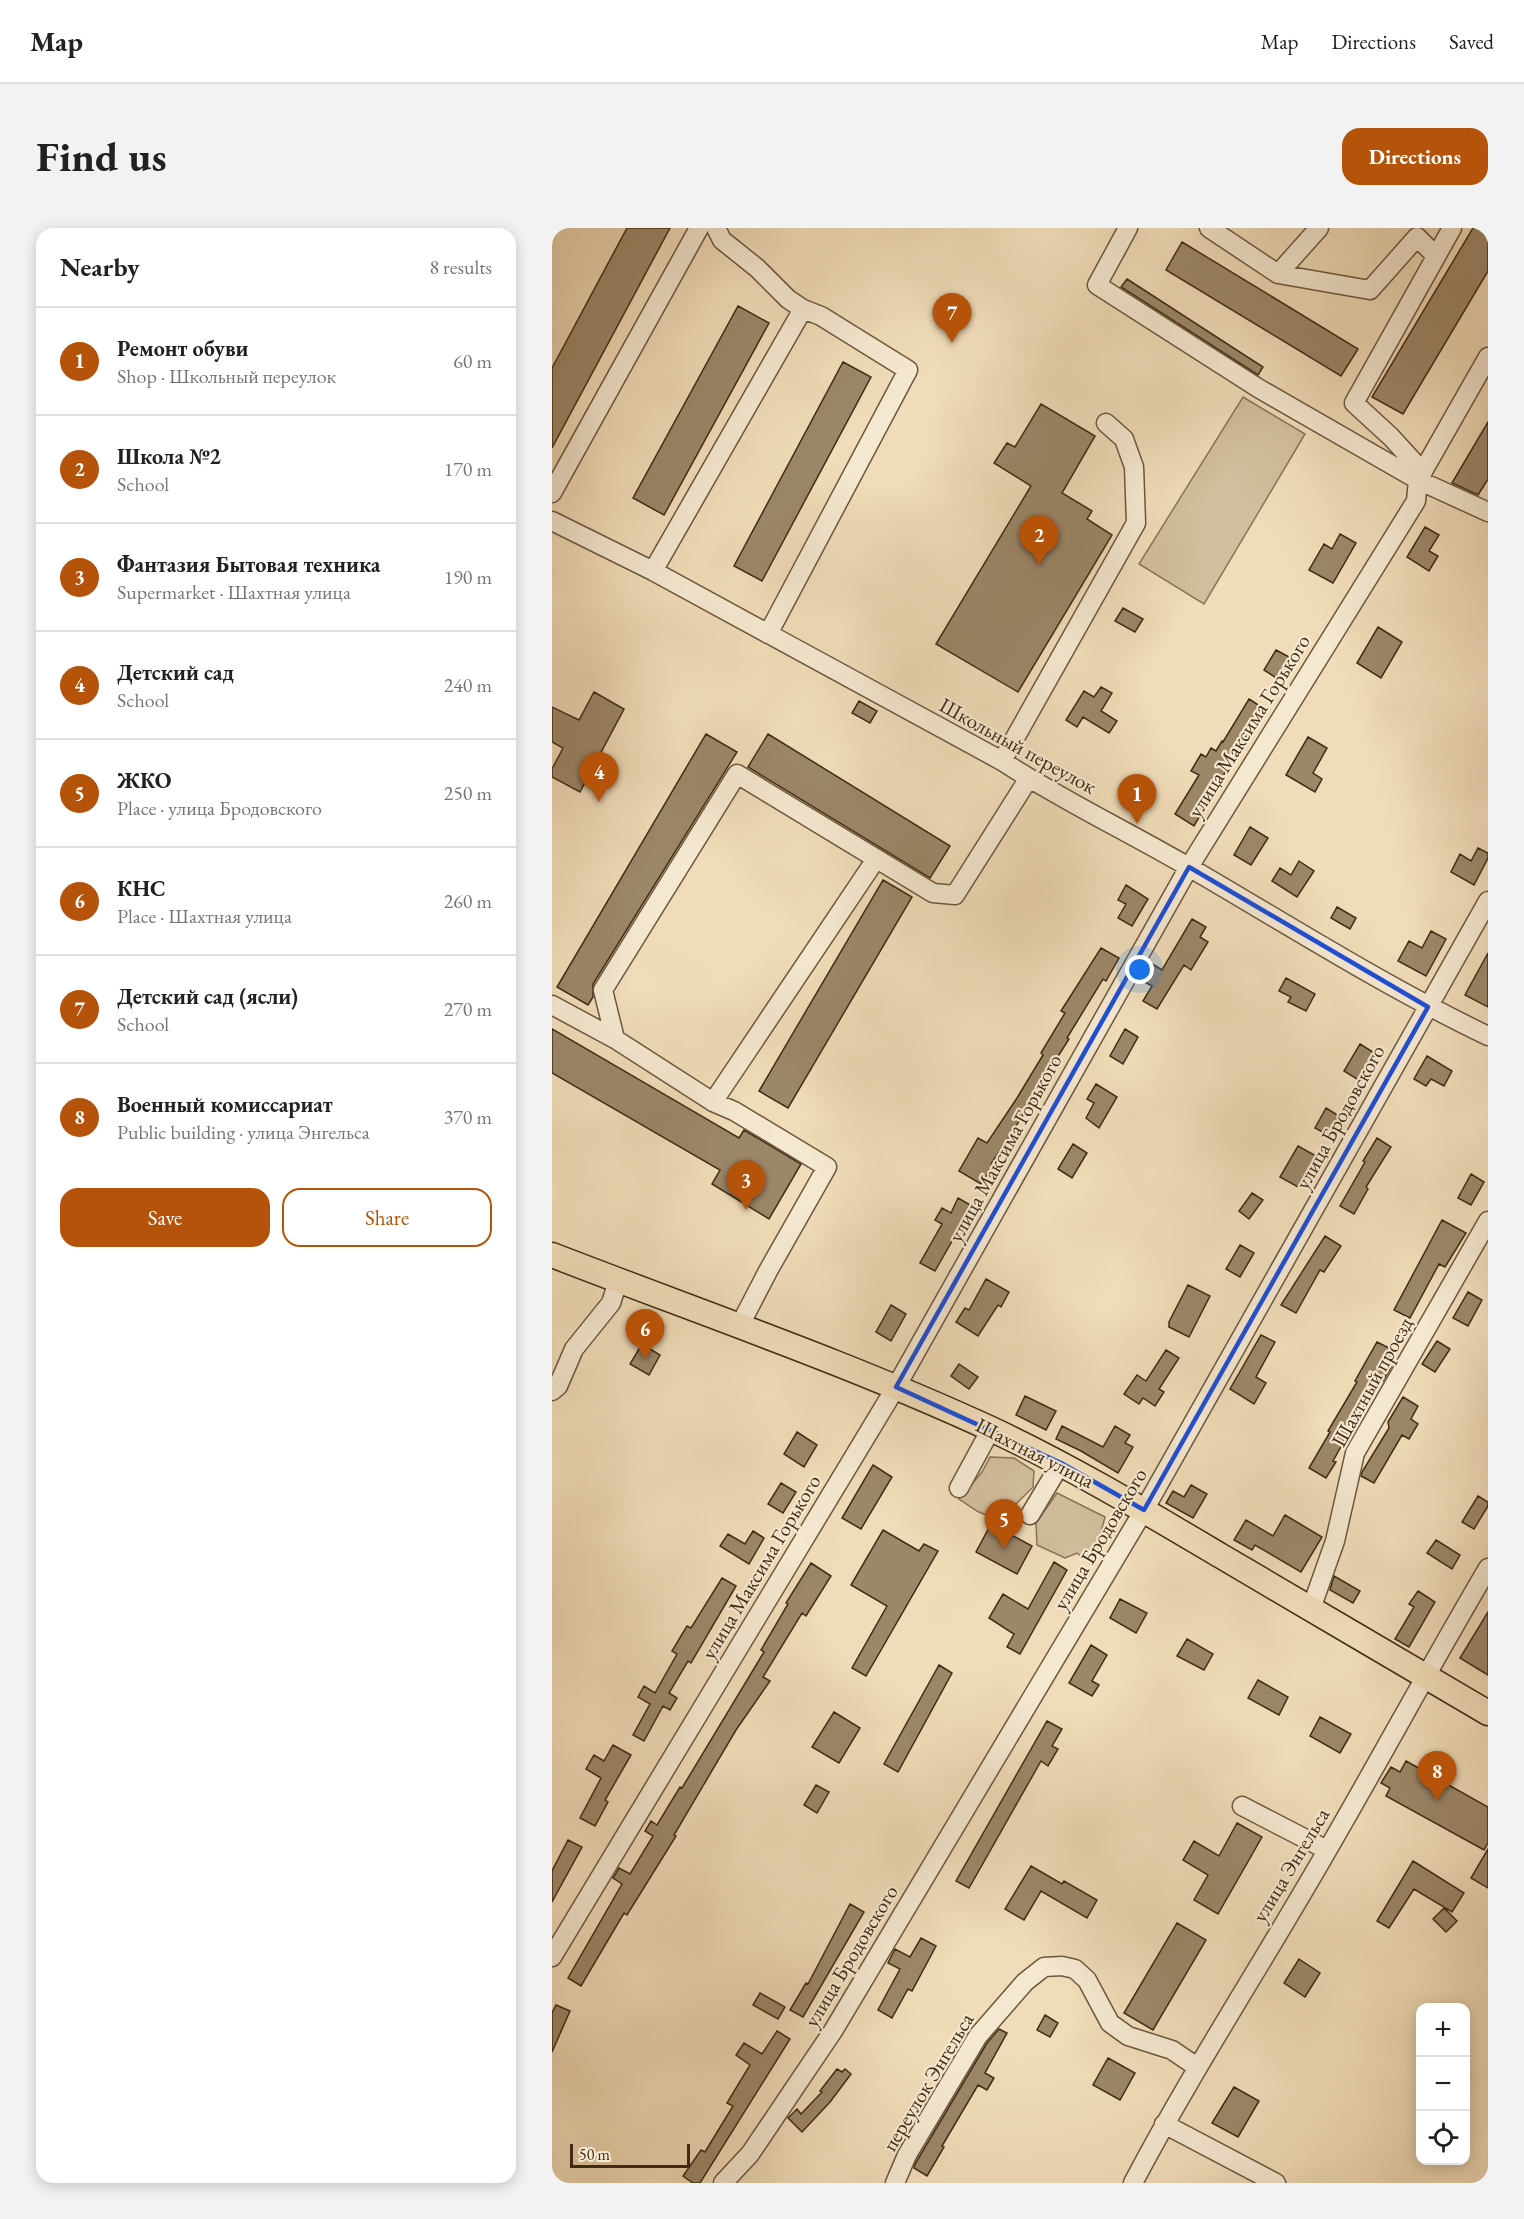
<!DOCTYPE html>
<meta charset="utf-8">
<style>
:root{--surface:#fff;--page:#f2f2f2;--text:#202124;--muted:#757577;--line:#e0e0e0;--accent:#b45309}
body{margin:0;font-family:"EB Garamond",serif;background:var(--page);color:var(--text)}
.controls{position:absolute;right:18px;bottom:18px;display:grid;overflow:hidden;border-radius:12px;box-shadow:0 3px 15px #0003}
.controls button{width:54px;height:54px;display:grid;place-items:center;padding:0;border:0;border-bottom:2px solid var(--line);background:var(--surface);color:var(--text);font:30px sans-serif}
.scale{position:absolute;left:18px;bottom:15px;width:120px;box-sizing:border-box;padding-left:6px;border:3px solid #402b14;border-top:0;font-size:16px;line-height:21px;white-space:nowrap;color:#402b14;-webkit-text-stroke:4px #f5e8d1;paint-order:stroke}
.you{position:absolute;left:588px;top:742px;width:21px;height:21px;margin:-15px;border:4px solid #fff;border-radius:50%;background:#1a73e8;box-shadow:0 0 0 9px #1a73e833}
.badge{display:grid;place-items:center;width:39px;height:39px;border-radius:50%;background:var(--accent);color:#fff;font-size:20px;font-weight:700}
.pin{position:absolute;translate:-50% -50px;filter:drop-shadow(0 2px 3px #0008)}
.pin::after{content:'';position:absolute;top:32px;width:21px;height:18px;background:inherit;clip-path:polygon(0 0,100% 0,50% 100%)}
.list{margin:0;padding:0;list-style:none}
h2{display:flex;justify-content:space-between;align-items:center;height:78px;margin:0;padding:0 24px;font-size:26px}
h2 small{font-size:20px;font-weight:400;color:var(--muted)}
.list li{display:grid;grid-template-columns:39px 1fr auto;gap:18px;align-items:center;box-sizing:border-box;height:108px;padding:0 24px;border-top:2px solid var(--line)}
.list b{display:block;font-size:22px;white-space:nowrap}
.list p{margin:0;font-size:20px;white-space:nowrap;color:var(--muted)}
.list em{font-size:20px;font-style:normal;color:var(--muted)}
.actions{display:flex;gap:12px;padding:18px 24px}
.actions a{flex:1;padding:14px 0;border:2px solid var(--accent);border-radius:18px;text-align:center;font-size:21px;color:var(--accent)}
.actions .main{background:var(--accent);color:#fff}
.icon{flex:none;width:33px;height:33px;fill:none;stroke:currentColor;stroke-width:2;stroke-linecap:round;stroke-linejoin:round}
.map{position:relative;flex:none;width:936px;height:1955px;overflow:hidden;border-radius:18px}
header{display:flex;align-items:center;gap:36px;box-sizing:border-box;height:84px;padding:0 30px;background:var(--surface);border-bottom:2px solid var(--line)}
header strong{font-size:28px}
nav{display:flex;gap:33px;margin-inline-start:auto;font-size:21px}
.intro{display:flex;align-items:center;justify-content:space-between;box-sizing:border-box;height:144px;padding:0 36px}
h1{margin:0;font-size:42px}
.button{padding:15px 27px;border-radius:18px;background:var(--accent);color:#fff;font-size:21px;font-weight:700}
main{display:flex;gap:36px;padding:0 36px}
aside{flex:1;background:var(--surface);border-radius:18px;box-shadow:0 3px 15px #0003}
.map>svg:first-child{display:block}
.green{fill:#d2be9c;stroke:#897458;stroke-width:1.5}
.building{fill:#9c8769;stroke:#402b14;stroke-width:1.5}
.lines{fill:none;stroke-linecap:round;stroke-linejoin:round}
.minor-casing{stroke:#6c573d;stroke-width:21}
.major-casing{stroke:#402b14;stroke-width:27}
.minor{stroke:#f5e8d1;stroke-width:18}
.major{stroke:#f0dcb8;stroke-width:24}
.marked{fill:none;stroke:#1d4ed8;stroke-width:4.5;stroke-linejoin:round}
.labels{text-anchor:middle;stroke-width:4.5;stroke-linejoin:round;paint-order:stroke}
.street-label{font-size:21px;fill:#402b14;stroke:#f5e8d1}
</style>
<header>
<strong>Map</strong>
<nav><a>Map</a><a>Directions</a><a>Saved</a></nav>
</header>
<div class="intro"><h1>Find us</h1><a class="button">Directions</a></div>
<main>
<aside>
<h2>Nearby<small>8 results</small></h2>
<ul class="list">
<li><span class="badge">1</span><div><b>Ремонт обуви</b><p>Shop · Школьный переулок</p></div><em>60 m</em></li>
<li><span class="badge">2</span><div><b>Школа №2</b><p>School</p></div><em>170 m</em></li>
<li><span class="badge">3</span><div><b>Фантазия Бытовая техника</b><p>Supermarket · Шахтная улица</p></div><em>190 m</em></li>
<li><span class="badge">4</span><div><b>Детский сад</b><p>School</p></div><em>240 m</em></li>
<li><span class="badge">5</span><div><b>ЖКО</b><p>Place · улица Бродовского</p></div><em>250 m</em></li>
<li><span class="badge">6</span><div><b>КНС</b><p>Place · Шахтная улица</p></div><em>260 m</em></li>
<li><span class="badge">7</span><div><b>Детский сад (ясли)</b><p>School</p></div><em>270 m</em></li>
<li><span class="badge">8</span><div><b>Военный комиссариат</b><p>Public building · улица Энгельса</p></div><em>370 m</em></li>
</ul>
<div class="actions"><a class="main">Save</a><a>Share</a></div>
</aside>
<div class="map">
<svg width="936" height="1955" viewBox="0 0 936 1955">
<rect width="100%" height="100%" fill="#f0dcb8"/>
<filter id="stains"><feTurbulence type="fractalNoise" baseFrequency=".00333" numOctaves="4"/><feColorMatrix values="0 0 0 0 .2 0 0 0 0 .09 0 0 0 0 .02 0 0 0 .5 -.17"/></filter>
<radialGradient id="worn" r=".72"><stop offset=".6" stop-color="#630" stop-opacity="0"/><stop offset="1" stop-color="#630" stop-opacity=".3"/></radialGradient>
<!-- green -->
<path class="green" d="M691,169L753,206L652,376L587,336Z
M438,1229L462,1230L482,1243L481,1259L464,1276L469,1285L449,1294L425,1283L407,1271L430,1244Z
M505,1265L553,1289L549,1304V1322L540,1337L525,1325L513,1330L485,1317L484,1295Z"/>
<!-- building -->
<path class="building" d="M75,0H118L0,220V140Z
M921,0H936V43L851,186L820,169Z
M630,14L806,121L789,148L614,42Z
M575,51L711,139L706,147L569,59Z
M186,78L217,95L112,287L81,270Z
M291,134L319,149L210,353L182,338Z
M489,176L543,208L510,265L540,283L535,291L560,307L466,464L384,416L479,258L442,235L455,215L463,219Z
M936,194V251L926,267L900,255Z
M873,299L887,307L877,323L886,328L877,343L855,329Z
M788,306L804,315L781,355L757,342L772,316L780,321Z
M571,380L591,391L583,404L563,393Z
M826,399L850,414L829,450L805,435Z
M724,422L739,430L726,451L712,442Z
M549,459L560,465L549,483L565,493L557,505L531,489L525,499L514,492L532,463L542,469Z
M42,464L72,481L28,564L0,549V541L11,520L0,514V479L27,492Z
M697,471L711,480L642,598L623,586L647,547L639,543L649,526L654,529L659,520L664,523L670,513L671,514Z
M307,473L325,483L318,495L300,485Z
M154,506L185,524L41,756V769L36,777L5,759Z
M216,506L398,618L378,650L196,539Z
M756,509L775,520L761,545L770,551L763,564L734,547Z
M698,599L716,610L699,637L682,627Z
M926,620L936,625V630L922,657L899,644L908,626L919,633Z
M747,633L762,643L745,669L720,653L728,640L739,647Z
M331,652L360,669L236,880L207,863Z
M574,657L596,671L580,698L566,690L574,676L566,672Z
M785,679L804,690L798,701L779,690Z
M640,691L654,699L648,709L656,714L639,742L632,737L605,781L591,773L600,758L589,752L599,735L610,742Z
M879,703L894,711L874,748L846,733L857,713L870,720Z
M549,720L567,730L554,753L551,751L515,810L517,811L482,866L487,869L480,880L477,878L439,936L441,937L429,956L407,943L426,910L435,915L465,870L491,827L489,825L513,785L509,783Z
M936,725V779L913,767Z
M734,750L763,766L754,783L736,774L739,769L727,763Z
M0,801L187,910L192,902L249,936L217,991L160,956L168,942L0,845Z
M573,801L586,809L571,836L558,828Z
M808,816L824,826L808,853L792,843Z
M875,828L900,843L892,858L879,851L874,858L862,851Z
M544,856L565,869L547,900L534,890L542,875L535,871Z
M774,880L787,888L776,907L763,900Z
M825,910L839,919L814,959L816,961L802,986L788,978L813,934L811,933Z
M521,916L535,925L520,950L506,941Z
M746,918L764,928L746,959L728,949Z
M919,946L932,954L919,977L906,970Z
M700,965L711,972L697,991L687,983Z
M406,970L420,978L383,1043L368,1035L390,996L383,992L390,980L399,985Z
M890,992L914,1005L893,1039L887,1036L858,1090L842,1082Z
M773,1008L789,1018L772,1044L768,1042L744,1085L729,1077Z
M688,1017L702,1025L688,1049L674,1041Z
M434,1051L457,1064L449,1079L446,1077L426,1108L404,1094L413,1080L417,1082Z
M636,1057L658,1068L637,1109L617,1099V1094Z
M916,1064L930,1072L916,1098L901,1090Z
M339,1077L354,1086L339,1113L324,1104Z
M709,1107L723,1114L704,1149L714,1155L702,1176L678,1161Z
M885,1113L898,1121L883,1144L870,1136Z
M825,1114L841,1122L834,1136L839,1139L831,1153L827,1151L781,1233L784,1234L774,1250L757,1240L778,1204L776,1203L805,1154L803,1153Z
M90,1116L108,1127L97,1147L78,1136Z
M614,1122L627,1130L607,1161L612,1164L603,1178L591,1170L587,1176L572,1166L585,1147L594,1153Z
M407,1136L426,1149L417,1161L399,1148Z
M473,1168L504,1183L494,1202L464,1187Z
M851,1169L866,1178L859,1191L866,1196L857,1211L850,1207L822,1255L809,1248L810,1244L837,1200L836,1194Z
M510,1198L551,1219L563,1198L578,1207L573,1215L581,1219L566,1245L529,1223L504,1211Z
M245,1204L265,1217L252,1239L232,1226Z
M321,1237L340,1249L309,1301L290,1290Z
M229,1255L244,1264L231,1285L216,1276Z
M639,1257L655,1266L641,1290L614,1275L621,1263L632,1269Z
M926,1268L936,1274V1278L922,1301L910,1294Z
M733,1287L770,1309L749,1344L703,1317L700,1322L682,1312L694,1292L721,1308Z
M439,1296L480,1318L465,1346L424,1324Z
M331,1302L367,1323L372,1316L386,1323L314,1448L300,1440L335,1378L299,1357Z
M201,1303L212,1310L197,1336L168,1318L176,1306L193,1316Z
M884,1312L908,1327L900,1341L875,1325Z
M502,1334L515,1342L468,1426L455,1419L462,1406L437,1390L451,1366L476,1381Z
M259,1335L279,1348L254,1388L250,1385L211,1449L218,1453L184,1502L122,1607L124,1608L75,1687L72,1685L29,1758L16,1750L70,1656L61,1650L67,1640L78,1646L101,1608L93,1603L99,1593L105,1597L128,1559L130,1560L212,1424L209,1422L236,1376L234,1375Z
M782,1348L808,1363L801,1375L778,1362Z
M170,1350L184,1358L139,1435L136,1433L117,1465L125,1470L118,1482L111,1478L92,1513L81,1507L98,1476L86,1469L92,1458L103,1465L125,1426L120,1423L135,1398L139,1400Z
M866,1363L883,1374L857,1419L843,1411L862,1379L857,1376Z
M568,1371L595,1385L584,1405L558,1390Z
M936,1384V1447L908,1430Z
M635,1411L661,1426L652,1442L625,1428Z
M539,1417L555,1427L540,1453L547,1457L540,1468L517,1455Z
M387,1437L400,1445L346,1544L332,1536Z
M706,1452L736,1469L727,1487L696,1470Z
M282,1484L308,1500L287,1535L260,1519Z
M768,1489L799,1506L788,1525L758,1508Z
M495,1493L510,1501L500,1518L506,1521L496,1538L489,1533L417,1660L404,1653Z
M61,1517L79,1527L53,1572L56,1574L43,1598L28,1590L49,1550L34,1541L42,1527L52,1533Z
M854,1533L936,1579V1615L932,1622L834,1568L838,1560L829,1555L839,1539L848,1544Z
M264,1557L277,1564L265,1585L252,1577Z
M685,1595L710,1609L666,1686L642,1672L656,1647L631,1632L642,1613L667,1628Z
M16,1612L30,1619L0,1674V1643Z
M936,1621V1660L919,1650Z
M861,1633L912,1665L900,1684L862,1661L837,1700L825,1693Z
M479,1638L510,1656L512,1653L545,1672L535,1690L489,1663L472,1692L453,1681Z
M298,1676L312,1684L251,1789L238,1782L254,1755L256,1756Z
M892,1680L905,1693L894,1704L881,1691Z
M625,1695L654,1712L601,1802L572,1785Z
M369,1710L384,1718L360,1763L356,1761L340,1790L326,1782L348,1741L336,1735L343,1721L358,1729Z
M747,1731L768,1745L753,1769L732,1755Z
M208,1765L233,1779L226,1791L201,1777Z
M4,1777L18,1783L0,1824V1785Z
M493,1787L506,1795L498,1809L485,1802Z
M447,1801L455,1805L433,1845L442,1850L435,1862L426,1857L390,1918L392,1919L375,1948L362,1940L363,1936L435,1815Z
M225,1803L238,1811L148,1955H141L131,1948L149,1922L153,1924L181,1878L175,1875L198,1837L184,1827L192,1815L210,1826Z
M556,1830L583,1845L568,1872L541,1857Z
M285,1841L290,1844L293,1841L299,1846L278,1874L250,1904L236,1890L245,1881L249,1886L270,1864L268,1863Z
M682,1859L707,1873L686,1909L660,1895Z"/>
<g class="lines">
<defs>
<path id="minor" d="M164,0L170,12L205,40L236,71L251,81L269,88L356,142L216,406
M576,0L545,57L706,160L866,252L936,284
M657,0L726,46L818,62L865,9L884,28
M726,46L767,0
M871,244L839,209L802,175L900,0
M0,265L147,0
M0,293L101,343L450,533C511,573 577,604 640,641C738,698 834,759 936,808
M101,343L251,81
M450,533L584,295L582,239L572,211L554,195
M0,777L63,811L161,874L182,883L275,939L216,1043L188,1097
M63,811L51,762L185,546L381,665L403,667L477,550
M161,874L324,631
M0,1163L6,1158L22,1121L59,1075L66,1053
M407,1260L439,1201
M478,1287L509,1235
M759,1381L783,1313L803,1225L936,993
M690,1578L775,1622
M0,1729L344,1159L637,639L864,273L866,252L936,129
M612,1896L724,1955
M171,1955L198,1926L281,1803L592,1282L936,673
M343,1955L355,1927L426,1808L473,1754L492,1739L510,1738L523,1741L535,1752L558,1795L576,1808L620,1822L645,1839
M581,1955C641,1841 712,1733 776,1621C830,1528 881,1433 936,1340"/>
<path id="major" d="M0,1027C147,1084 296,1135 439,1201C518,1238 593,1283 669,1328C758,1380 847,1433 936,1485"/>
</defs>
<!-- minor casing -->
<use href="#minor" class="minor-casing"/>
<!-- major casing -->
<use href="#major" class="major-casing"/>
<!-- minor -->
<use href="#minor" class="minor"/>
<!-- major -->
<use href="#major" class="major"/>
</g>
<!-- marked area -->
<path class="marked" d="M637,639L876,779L592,1282L509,1235L344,1159Z"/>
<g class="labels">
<!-- street labels -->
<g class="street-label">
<text transform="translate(697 498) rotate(-58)" y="7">улица Максима Горького</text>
<text transform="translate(466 518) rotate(29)" y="7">Школьный переулок</text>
<text transform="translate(788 889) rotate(-61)" y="7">улица Бродовского</text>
<text transform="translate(453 920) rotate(-61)" y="7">улица Максима Горького</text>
<text transform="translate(820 1154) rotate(-61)" y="7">Шахтный проезд</text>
<text transform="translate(483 1225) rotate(27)" y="7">Шахтная улица</text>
<text transform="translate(548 1311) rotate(-59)" y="7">улица Бродовского</text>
<text transform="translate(209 1339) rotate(-59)" y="7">улица Максима Горького</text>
<text transform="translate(739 1637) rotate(-59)" y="7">улица Энгельса</text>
<text transform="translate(299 1728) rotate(-59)" y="7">улица Бродовского</text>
<text transform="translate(376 1854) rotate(-59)" y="7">переулок Энгельса</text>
</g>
</g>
<rect width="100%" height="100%" filter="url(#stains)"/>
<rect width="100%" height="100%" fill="url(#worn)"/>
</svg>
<div class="controls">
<button>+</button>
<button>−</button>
<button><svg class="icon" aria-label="locate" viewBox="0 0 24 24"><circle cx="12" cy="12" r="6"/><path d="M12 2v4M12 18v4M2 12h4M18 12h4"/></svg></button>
</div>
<div class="scale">50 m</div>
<div class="you"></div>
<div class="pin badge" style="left:585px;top:596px">1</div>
<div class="pin badge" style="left:487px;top:337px">2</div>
<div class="pin badge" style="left:194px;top:982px">3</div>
<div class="pin badge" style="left:47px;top:574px">4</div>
<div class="pin badge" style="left:452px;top:1321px">5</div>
<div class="pin badge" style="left:93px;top:1131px">6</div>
<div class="pin badge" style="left:400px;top:115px">7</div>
<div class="pin badge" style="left:885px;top:1573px">8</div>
</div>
</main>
